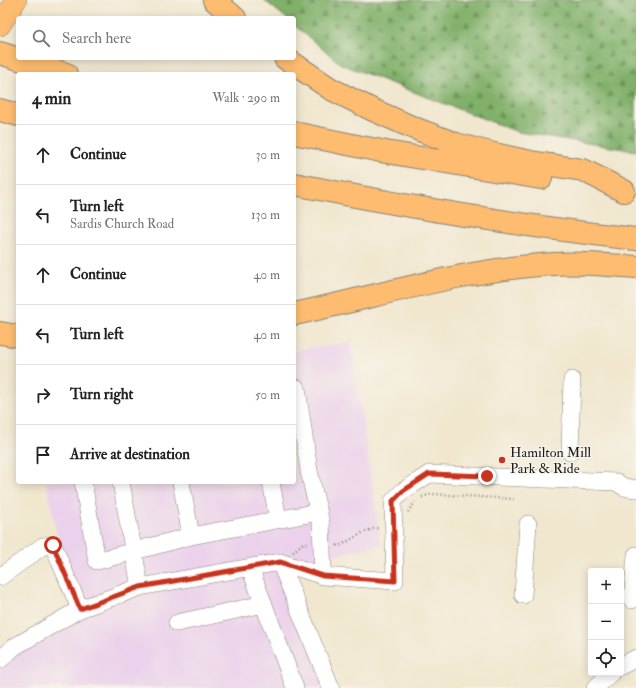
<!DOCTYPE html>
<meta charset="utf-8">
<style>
:root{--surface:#fff;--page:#f2f2f2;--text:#222;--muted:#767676;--line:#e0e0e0}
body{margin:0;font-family:"IM FELL Double Pica",serif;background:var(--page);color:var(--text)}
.controls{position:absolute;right:12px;bottom:12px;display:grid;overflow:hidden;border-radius:4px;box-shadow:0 2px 10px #0003}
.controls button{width:36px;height:36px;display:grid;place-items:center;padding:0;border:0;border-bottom:1px solid var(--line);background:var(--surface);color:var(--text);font:20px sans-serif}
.stop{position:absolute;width:12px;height:12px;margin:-9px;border:3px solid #c8321e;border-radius:50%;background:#fff}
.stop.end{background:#c8321e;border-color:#fff;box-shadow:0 1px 4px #0008}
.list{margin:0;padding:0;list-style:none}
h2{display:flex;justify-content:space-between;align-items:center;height:52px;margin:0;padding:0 16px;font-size:17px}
h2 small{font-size:13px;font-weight:400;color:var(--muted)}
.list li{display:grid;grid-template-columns:26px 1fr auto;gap:12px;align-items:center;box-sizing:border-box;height:60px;padding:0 16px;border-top:1px solid var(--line)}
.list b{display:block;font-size:15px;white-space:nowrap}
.list p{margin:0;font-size:13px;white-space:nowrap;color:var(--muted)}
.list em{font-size:13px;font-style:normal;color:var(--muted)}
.icon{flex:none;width:22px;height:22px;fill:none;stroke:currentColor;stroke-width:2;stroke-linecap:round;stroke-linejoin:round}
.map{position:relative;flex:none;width:636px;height:688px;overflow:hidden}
.search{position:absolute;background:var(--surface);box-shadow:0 2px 10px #0003;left:16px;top:16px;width:280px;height:44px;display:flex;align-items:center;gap:10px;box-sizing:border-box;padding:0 14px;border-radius:4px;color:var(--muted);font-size:15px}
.panel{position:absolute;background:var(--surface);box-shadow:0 2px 10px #0003;left:16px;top:72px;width:280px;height:412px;border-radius:4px}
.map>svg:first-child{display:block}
.built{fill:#ebd1eb}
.forest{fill:url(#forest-firs);stroke:#4e6642}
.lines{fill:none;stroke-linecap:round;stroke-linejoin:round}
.minor-casing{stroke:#868276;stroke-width:18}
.major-casing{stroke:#868276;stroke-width:22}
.highway-casing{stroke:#868276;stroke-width:24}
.path{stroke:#868276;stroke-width:2.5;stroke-dasharray:1 3;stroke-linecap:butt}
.minor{stroke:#fff;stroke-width:17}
.major{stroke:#fdbc6f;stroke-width:21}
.highway{stroke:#fdbc6f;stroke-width:22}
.route{stroke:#c8321e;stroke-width:5}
.poi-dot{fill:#c8321e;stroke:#f7f3e8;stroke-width:1.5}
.labels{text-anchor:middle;stroke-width:3;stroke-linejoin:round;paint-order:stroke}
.poi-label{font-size:14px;fill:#1c1c1c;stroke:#f7f3e8;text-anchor:start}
</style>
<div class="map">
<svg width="636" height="688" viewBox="0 0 636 688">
<defs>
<pattern id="forest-firs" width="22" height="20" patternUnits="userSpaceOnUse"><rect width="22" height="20" fill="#80b069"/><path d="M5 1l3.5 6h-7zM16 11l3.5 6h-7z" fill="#688e56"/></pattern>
</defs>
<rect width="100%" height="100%" fill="#f7f3e8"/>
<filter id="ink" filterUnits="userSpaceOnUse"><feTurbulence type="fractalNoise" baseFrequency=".025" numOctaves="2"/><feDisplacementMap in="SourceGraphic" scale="8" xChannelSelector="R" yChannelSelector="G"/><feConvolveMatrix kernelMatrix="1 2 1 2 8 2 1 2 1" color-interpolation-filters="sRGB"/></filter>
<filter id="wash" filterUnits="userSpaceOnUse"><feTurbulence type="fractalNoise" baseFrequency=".012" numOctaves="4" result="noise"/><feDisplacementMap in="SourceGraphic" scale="16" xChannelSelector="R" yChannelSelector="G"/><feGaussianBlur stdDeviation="0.9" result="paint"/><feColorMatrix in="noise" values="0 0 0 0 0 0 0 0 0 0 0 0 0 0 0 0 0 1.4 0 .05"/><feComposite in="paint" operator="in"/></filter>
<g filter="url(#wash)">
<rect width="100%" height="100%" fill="#f1e7cf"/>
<!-- built -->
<path class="built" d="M351,343L381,544L291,567L327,688H0V658L72,610L46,482H294V352L307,348Z"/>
<!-- forest -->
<path class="forest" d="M264,0H636V151L518,132L341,64L294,25V18H286Z"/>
</g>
<g filter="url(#ink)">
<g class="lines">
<defs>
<path id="minor" d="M297,388L309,471L321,523L323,576
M570,452L572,380
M83,482L97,561L191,536L319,512
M121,482L140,587
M181,482L191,536
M271,482L278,519
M280,562L331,688
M250,568L295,688
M0,577L43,546L53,545L80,609
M523,595L528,524
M632,600L636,555
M177,623L264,604
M0,660L14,647L80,609L140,587L280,562L323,576L395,581L393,501L403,491L429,474L616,482L624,487L636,489
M621,666L636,658
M595,688L611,673"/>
<path id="major" d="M0,25L16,0"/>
<path id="highway" d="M214,0L235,18
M0,53L66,74
M285,58L331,89L373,110L414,128L456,144L494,154L531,162L583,170L624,191
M0,110L18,115
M294,133L386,152L541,178
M294,184C407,207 521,226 636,239
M294,314C380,296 465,269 554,264C581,262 609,265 636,267
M0,333L18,336"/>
</defs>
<!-- minor casing -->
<use href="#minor" class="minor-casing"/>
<!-- major casing -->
<use href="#major" class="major-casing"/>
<!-- highway casing -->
<use href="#highway" class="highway-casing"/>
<!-- path -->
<path class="path" d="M422,497L432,494L514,499
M408,512L415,502
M337,545L339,546C352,540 364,529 379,528
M293,552L303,543H309"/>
<!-- minor -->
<use href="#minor" class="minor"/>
<!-- major -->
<use href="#major" class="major"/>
<!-- highway -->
<use href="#highway" class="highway"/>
</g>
</g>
<g class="lines" filter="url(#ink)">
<!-- route -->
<path class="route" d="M53,545L80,609L140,587L280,562L323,576L395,581L393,501L403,491L429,474L487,476"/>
</g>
<!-- markers -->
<circle class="poi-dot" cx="502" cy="460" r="4"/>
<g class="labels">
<!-- poi labels -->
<g class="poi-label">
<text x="510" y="457">Hamilton Mill<tspan x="510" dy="16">Park &amp; Ride</tspan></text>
</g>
</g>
</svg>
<div class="controls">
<button>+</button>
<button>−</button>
<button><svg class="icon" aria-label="locate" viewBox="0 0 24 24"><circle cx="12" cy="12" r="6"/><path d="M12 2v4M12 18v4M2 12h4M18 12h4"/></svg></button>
</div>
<div class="stop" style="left:53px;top:545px"></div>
<div class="stop end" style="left:487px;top:476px"></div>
<div class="search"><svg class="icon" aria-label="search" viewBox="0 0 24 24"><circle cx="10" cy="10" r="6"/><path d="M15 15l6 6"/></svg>Search here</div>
<section class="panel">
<h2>4 min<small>Walk · 290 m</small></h2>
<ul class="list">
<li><svg class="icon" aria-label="ahead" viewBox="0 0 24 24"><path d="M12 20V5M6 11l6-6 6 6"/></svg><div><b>Continue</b></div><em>30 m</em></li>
<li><svg class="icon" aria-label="left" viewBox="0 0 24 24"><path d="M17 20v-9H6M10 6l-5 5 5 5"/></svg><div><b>Turn left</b><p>Sardis Church Road</p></div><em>130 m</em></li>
<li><svg class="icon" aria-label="ahead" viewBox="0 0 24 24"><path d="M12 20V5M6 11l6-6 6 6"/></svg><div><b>Continue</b></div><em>40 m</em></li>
<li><svg class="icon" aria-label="left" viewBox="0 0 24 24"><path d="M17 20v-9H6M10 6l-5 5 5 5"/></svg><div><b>Turn left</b></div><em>40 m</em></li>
<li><svg class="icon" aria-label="right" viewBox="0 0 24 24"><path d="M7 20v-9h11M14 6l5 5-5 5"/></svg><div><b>Turn right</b></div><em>50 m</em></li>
<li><svg class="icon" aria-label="arrive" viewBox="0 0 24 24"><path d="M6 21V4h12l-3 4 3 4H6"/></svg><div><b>Arrive at destination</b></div></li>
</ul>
</section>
</div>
